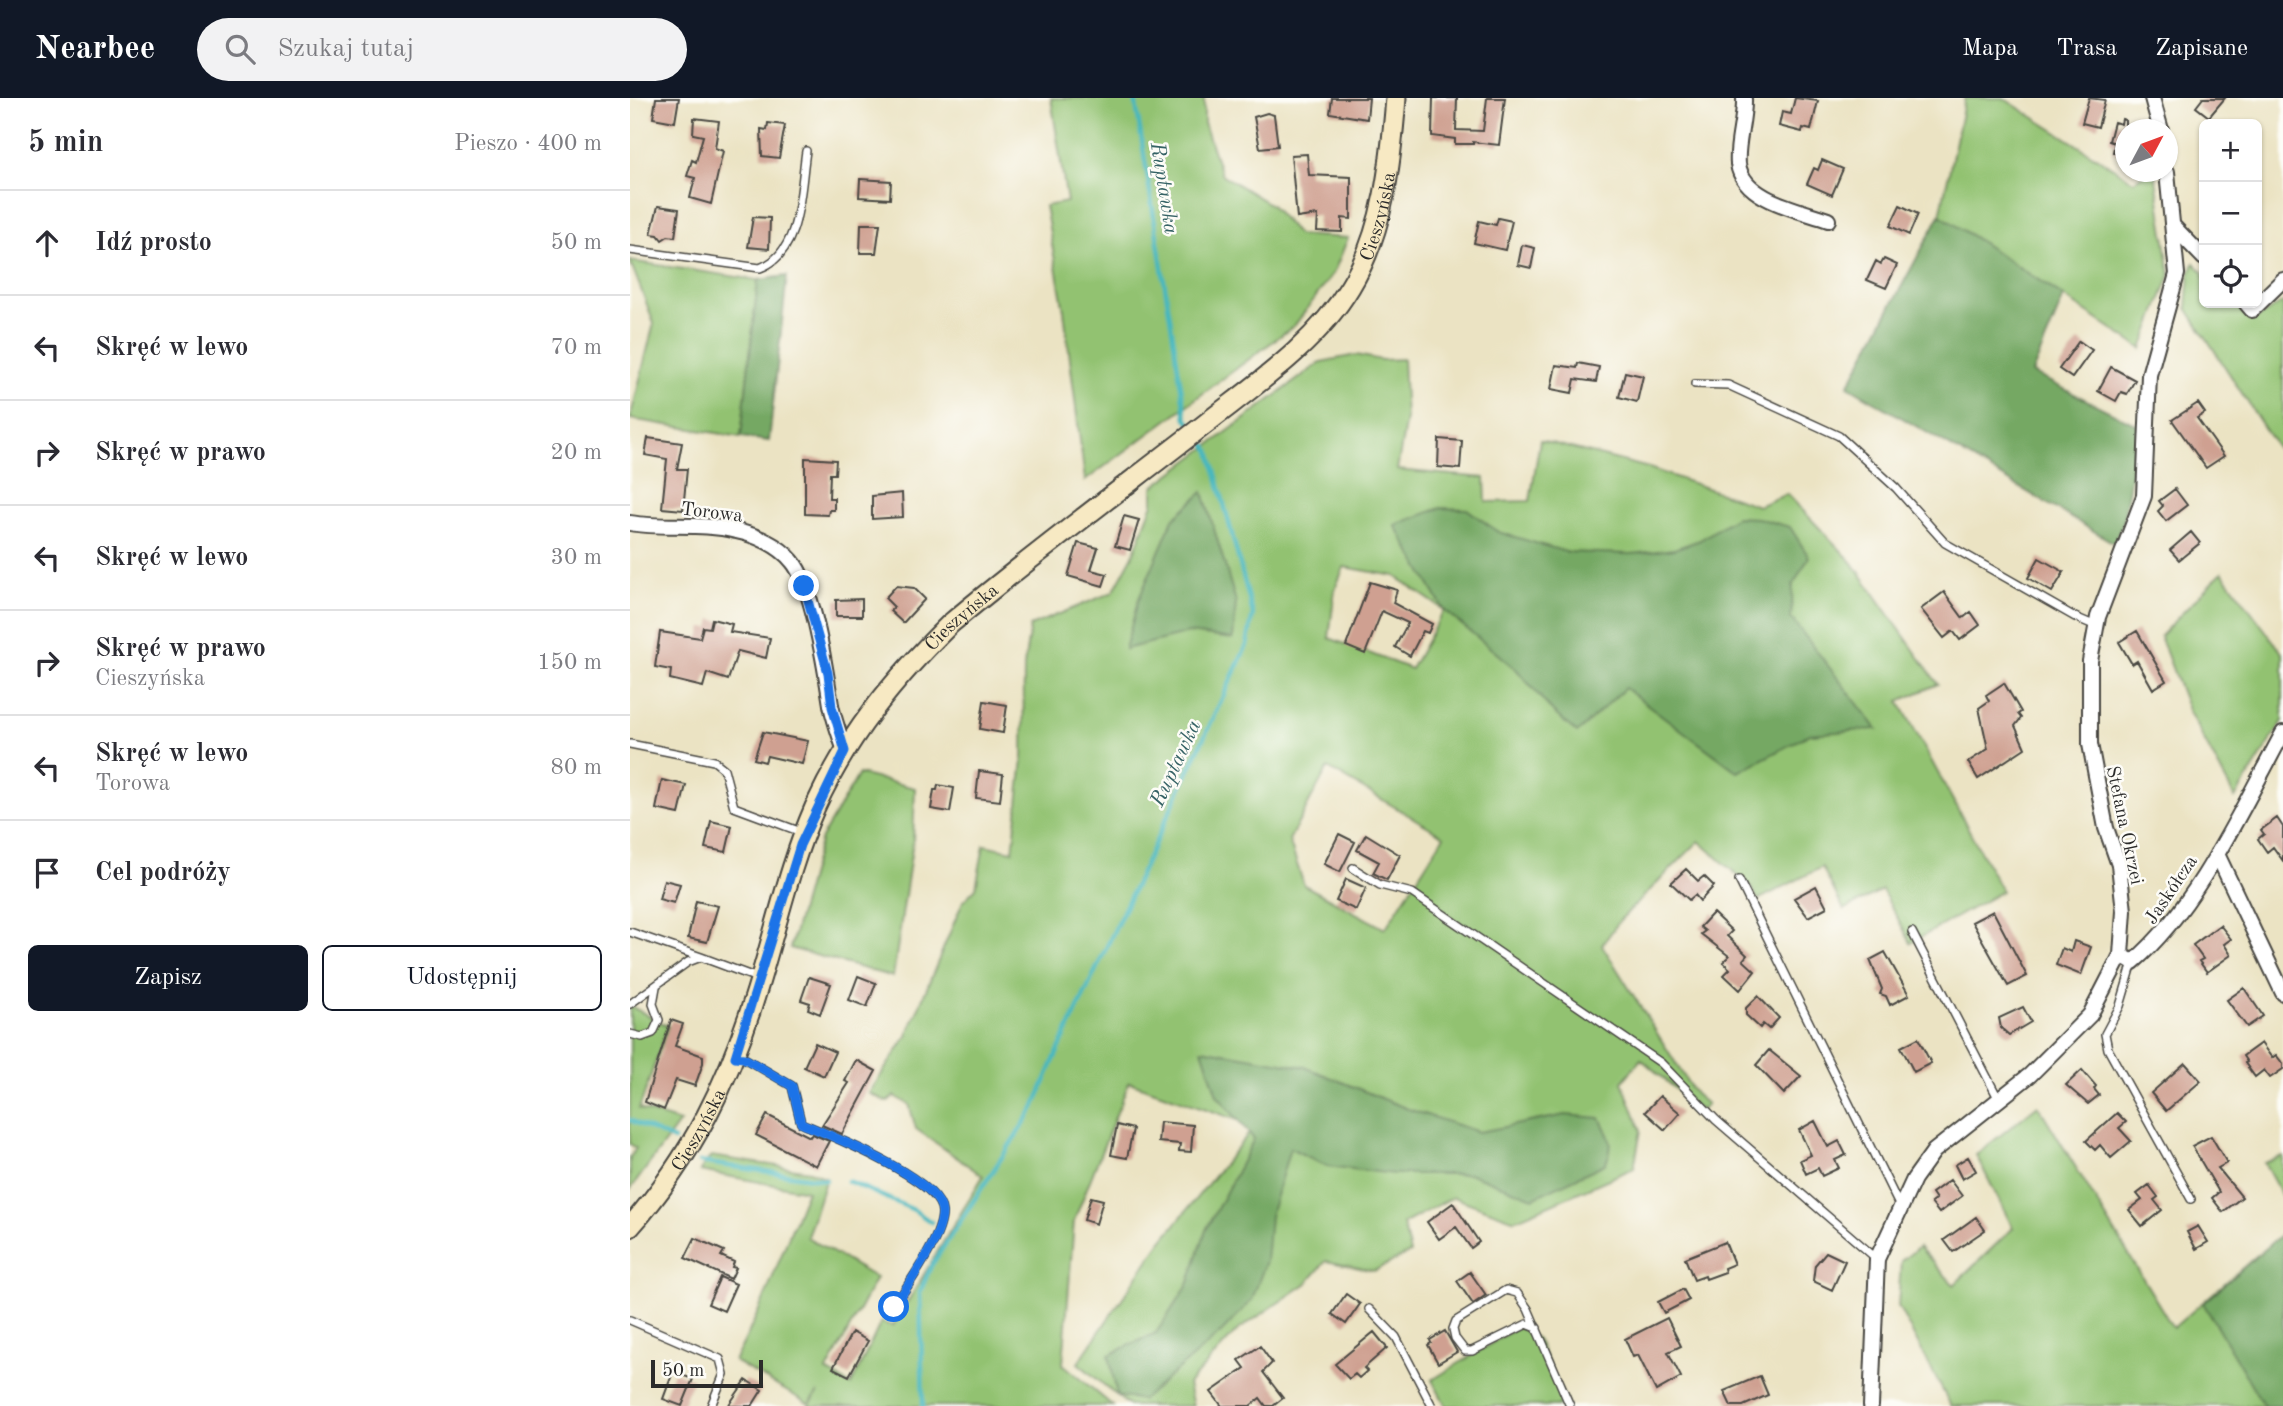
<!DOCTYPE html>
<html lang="pl">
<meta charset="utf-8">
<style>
:root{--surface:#fff;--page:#f2f2f3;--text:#2b2b33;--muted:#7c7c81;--line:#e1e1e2;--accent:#111827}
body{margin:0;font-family:"Old Standard TT",serif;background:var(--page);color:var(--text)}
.controls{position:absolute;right:21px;top:21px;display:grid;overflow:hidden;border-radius:10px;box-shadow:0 2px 5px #0004}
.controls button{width:63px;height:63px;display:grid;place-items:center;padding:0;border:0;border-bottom:2px solid var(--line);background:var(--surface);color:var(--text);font:35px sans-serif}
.compass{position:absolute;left:1485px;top:21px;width:63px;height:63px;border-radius:50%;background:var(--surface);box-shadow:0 2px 5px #0004;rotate:49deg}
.scale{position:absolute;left:21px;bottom:18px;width:112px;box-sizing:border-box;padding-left:7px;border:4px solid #2b2b2b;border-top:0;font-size:19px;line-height:24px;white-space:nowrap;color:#2b2b2b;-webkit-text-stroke:5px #fdfcf7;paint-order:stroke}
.stop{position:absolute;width:21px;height:21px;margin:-16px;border:5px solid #1a73e8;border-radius:50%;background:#fff}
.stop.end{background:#1a73e8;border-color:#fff;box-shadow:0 2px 7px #0008}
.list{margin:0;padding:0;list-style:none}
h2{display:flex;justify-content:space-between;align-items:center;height:91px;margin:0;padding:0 28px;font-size:30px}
h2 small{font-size:23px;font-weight:400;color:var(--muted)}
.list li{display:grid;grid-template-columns:46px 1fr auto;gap:21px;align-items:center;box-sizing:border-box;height:105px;padding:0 28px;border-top:2px solid var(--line)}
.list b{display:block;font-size:26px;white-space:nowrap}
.list p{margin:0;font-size:23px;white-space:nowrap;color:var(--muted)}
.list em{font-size:23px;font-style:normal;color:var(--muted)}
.actions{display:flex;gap:14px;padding:21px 28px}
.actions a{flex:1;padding:16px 0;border:2px solid var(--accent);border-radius:10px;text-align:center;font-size:24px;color:var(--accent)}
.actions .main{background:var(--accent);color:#fff}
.icon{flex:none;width:38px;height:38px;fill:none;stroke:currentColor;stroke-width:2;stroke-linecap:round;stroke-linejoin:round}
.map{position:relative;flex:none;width:1653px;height:1308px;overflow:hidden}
header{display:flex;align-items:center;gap:42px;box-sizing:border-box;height:98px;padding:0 35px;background:var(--accent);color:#fff}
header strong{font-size:33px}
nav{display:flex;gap:38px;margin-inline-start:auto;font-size:24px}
.search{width:490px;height:63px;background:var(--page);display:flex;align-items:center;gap:18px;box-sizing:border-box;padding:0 24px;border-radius:38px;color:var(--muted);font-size:26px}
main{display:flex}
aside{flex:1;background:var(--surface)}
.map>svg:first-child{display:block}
.green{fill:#92c271;stroke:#5e764e;stroke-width:2;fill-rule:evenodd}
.forest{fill:#75a863;stroke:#506a47;stroke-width:2}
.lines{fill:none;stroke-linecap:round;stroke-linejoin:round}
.stream{stroke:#47b7be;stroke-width:4.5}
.building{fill:#cfa091}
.lane-casing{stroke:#484742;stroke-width:10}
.street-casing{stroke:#484742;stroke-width:18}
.secondary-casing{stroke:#484742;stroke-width:23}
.lane{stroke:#fff;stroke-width:7}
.street{stroke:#fff;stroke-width:14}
.secondary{stroke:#f7e9c3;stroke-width:19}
.route{stroke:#1a73e8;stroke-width:9}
.labels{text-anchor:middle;stroke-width:5;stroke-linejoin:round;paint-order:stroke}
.street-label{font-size:19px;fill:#2b2b2b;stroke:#fdfcf7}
.water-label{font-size:21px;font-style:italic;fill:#366366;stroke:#fdfcf7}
</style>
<header>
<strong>Nearbee</strong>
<div class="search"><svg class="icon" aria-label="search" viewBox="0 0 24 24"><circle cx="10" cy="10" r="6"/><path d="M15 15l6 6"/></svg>Szukaj tutaj</div>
<nav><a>Mapa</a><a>Trasa</a><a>Zapisane</a></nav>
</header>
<main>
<aside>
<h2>5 min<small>Pieszo · 400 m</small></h2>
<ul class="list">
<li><svg class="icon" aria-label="ahead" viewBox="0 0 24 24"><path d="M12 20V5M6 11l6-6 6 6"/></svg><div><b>Idź prosto</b></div><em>50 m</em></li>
<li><svg class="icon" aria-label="left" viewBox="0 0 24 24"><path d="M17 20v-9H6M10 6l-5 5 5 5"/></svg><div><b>Skręć w lewo</b></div><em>70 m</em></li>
<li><svg class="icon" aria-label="right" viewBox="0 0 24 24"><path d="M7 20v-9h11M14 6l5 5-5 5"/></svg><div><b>Skręć w prawo</b></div><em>20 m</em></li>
<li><svg class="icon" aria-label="left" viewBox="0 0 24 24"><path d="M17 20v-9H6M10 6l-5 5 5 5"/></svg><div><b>Skręć w lewo</b></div><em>30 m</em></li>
<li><svg class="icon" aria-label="right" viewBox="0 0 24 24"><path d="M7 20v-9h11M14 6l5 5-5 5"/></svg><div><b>Skręć w prawo</b><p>Cieszyńska</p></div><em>150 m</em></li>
<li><svg class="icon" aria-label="left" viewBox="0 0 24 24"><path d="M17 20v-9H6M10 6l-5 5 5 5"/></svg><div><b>Skręć w lewo</b><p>Torowa</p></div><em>80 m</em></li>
<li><svg class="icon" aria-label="arrive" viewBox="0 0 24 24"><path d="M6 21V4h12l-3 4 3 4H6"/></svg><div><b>Cel podróży</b></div></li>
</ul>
<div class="actions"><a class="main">Zapisz</a><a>Udostępnij</a></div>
</aside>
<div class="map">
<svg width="1653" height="1308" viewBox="0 0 1653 1308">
<rect width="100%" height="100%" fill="#fdfcf7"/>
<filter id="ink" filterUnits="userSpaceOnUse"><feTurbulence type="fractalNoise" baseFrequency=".0143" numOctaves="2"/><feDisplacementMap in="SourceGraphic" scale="14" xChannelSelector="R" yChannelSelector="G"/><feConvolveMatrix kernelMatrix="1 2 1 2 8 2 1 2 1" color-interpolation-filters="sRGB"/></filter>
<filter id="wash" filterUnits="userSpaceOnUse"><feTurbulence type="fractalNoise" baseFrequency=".00686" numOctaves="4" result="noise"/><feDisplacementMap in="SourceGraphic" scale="28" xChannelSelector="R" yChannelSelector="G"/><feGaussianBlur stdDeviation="1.57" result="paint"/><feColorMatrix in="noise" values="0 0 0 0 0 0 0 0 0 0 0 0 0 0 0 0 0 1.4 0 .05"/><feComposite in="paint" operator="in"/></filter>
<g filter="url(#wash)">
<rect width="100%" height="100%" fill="#ebe3c3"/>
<!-- green -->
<path class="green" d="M421,0H574V25L591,76L641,107L668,137L718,140L704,174L665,227L455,383L434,213L415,108L437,104Z
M1335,0H1373L1504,83L1516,74H1525L1540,177L1512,251L1310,117Z
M0,163L128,182L111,339L0,321L24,225Z
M1564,165L1574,175V205H1605L1623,223L1653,204V359L1557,210L1560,176Z
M726,257L752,262L773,261L776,321L767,372L855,380L856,404L900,403L910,342L1019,370L1128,408L1157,396L1222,464L1308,586L1269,603L1372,793L1281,845L1252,792L1214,812L1192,769L1128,802L1122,790L1069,743L991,821L972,847L1065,996L1077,1006L1071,1013L1011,961L992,984L1011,1032L1004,1070L885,1122L823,1099L773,1126L780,1155L744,1173L696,1163L677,1185L607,1233L558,1286L563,1308H499L448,1265L530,1145L625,1028L499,984L444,1123L433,1266L483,1308H179L188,1294L179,1306L104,1263C134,1209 153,1150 177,1093L70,1073L81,1058L180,1073L196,1080L177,1139L246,1180L197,1273L221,1287L251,1224L263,1228L353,1078L286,1031L279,1006L264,998L257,1004L239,995L277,938L333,803L346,790L354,747L383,753L393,660L394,568L400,528L483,494L503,457L523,405V389L691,264ZM714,469L765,478L814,512L781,571L699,540L705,491ZM698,670L814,738L755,831L674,787L659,742Z
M1592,474L1653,556V623L1605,700L1558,612L1530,538Z
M229,676L285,690L283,743L263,879L160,850L191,740Z
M0,908L38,928L9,1011L50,1024L0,1092V1060L6,1050L0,1046Z
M1408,1007L1543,1230L1653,1135V1308H1321L1268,1208L1271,1163L1289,1149L1324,1187L1383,1130L1346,1057Z
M1653,1058V1100L1634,1065Z
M888,1229L907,1241L938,1308H816L802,1282Z"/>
<!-- forest -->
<path class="forest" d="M1310,117L1434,199L1402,275L1509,328L1493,425L1484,445L1218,288Z
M157,178L139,343L111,339L128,182Z
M573,394L606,504L603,541L559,535L495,551L508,503L543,421Z
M810,410L837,411L868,434L936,454L1001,456L1044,451L1070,442L1106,419L1128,420L1160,429L1179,459L1163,487L1161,520L1247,631L1180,636L1108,674L995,590L947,635L923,614L887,572L814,512L765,427Z
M572,951L675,969L778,1011L849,1034L935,1017L970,1020C979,1038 986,1046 975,1066L903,1100L841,1076H764L697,1068L660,1050L640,1118L636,1163L622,1202L590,1236L512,1302L487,1298L479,1257L526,1235L558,1187L576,1132L624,1041L587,997Z
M1653,1135V1308H1634L1573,1205Z"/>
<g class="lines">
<!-- stream -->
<path class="stream" d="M505,0L556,320L562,328
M0,1022L44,1042
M70,1064L196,1082
M218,1083L284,1112L301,1124
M293,1308L290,1194L301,1168L404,1010L424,962L617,547L623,516L580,353L569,338"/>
</g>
<g id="blocks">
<!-- building -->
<path class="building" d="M26,0H49L45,24L23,20Z
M702,0H739L737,21L700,15Z
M803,0H827L826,32L853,33L857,0H875L869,47L843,44V46H825V41L802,38Z
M1165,0L1188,3L1181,32L1173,30L1172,34L1149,28L1152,14L1161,16Z
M1459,0L1475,2L1468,29L1452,25Z
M1573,0H1595L1579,19L1566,9Z
M637,15L644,17L648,48L630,50L624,19Z
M64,20L89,23L85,50L93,53L81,106L60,100L65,80L57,78L62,62L66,64L73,38L63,36Z
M1492,21L1495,22V58L1483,54L1485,45L1479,43L1484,24L1491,26Z
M138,25L155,27L149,60L132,58L131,31L137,32Z
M677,56L679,77L721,79V121L712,120V134L687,133L688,117L667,120L661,57Z
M1192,62L1213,71L1202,97L1177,86L1184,70L1188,72Z
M230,81L261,83L260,101L229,99Z
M1270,107L1288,116L1279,137L1260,128Z
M28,108L49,111L45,139L38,138L32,142L28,137L21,136Z
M123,119L140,120L139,151L118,149Z
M868,120L882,123L875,152L844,145L849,123L866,127Z
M231,126H250L246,155H230Z
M892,147L905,150L901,170L888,167Z
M1254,161L1267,167L1256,190L1237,182L1246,163L1251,166Z
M1449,243L1462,252L1442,280L1429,271Z
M948,265L969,269L966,284L945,281L942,295L921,291L926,267L947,270Z
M1481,269L1505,282L1497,296L1491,294L1486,303L1468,293Z
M995,274L1013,278L1007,304L989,299Z
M1568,305L1575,315L1567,320L1594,358L1576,370L1542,322Z
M18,340L52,345L47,371H57L53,412L32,410L37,361L15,357Z
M809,341L832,343L830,371L808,369Z
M175,360L206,362L205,376H200L199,400H204V412H199L198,417L175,416Z
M1545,391L1557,407L1536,423L1528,413L1533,408L1529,403Z
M272,395L273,419L242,421V398Z
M494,418L509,422L500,452L485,448Z
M1561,434L1570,445L1549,462L1540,452Z
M448,445L468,450L461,472L477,476L473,488L438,478Z
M1409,460L1434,474L1422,494L1398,480Z
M740,484L767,492L763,505L802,526L798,535L793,533L780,558L765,549L778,525L752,513L735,556L716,548Z
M266,488L284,490L295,501L273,525L260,513L264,509L255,500Z
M1314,494L1333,520L1341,514L1350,527L1330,542L1323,533L1314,540L1291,511Z
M232,501V518H206V502Z
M82,521L102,526L100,534L140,540L136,560L108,553L98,582L77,575L73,589L40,581L41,572L25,569L30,534L70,540L73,529L80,530Z
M1507,533L1536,583L1523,591L1507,563L1502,566L1489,544Z
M1374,585L1391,614L1388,616L1391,620L1385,628L1395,650L1348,681L1338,664L1358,651L1349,610L1359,603L1356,597Z
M354,603L377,607L373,635L350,631Z
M133,634L178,643L172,666L137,658L135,664L124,661Z
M349,673L373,676L370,703L346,700Z
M32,682L56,687L49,716L26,711Z
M308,687L324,690L320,714L301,711L304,692H307Z
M1647,720L1653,729V763L1643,749L1637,754L1628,741L1634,736L1631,732Z
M81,723L102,728L96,754L75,750Z
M709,736L725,744L710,774L694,766Z
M736,736L770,757L757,782L743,775L749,764L727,752Z
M1056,771L1068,783L1074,778L1084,788L1070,803L1065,797L1059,802L1041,785Z
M716,781L736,790L726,812L706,803Z
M34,782L50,786L44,805L29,801Z
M1186,788L1197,809L1178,819L1164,800Z
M66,803L88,808L77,844L58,840Z
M1363,813L1397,878L1378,888L1342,824Z
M1083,815L1102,833L1097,838L1117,857L1113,862L1125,873L1110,892L1094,877L1100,871L1093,864L1099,858L1071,836L1075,833L1070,829Z
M1590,827L1601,841L1594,846L1601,857L1577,874L1569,863L1573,861L1563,847Z
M1444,843L1461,849L1451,877L1426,867L1432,850L1441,854Z
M1255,854L1279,897L1260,907L1256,898L1250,896L1252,891L1240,862Z
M228,878L246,885L237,909L219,902Z
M179,879L201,886L190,916L178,911L180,905L171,902Z
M1614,890L1633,918L1617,929L1597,902Z
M1128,898L1149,920L1139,931L1133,926L1130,930L1116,917V910Z
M1393,909L1401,924L1379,937L1371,930L1369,920Z
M41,922L53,926L45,948L73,958V965L65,988L46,982L34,1012L15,1004Z
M1288,940L1301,965L1284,974L1271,949Z
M185,945L205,954L194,978L174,969Z
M1631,945L1642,960L1646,957L1653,966V971L1640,980L1634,972L1625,979L1615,965L1617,964L1613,958Z
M1139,952L1171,978L1154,996L1126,967Z
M226,962L246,973L212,1036L192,1027L219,985L215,983Z
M1555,965L1571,983L1536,1013L1521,995Z
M1452,972L1466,988L1464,991L1469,997L1458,1006L1436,987Z
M1030,998L1050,1015L1035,1032L1015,1014Z
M1487,1015L1496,1024L1489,1030L1501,1043L1481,1060L1470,1047L1465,1052L1456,1043Z
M137,1017L180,1039L182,1036L199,1043L186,1068L126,1037Z
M1185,1023L1198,1049L1209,1043L1216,1057L1205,1062L1209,1070L1192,1078L1188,1070L1176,1076L1170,1062L1181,1057L1169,1032Z
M530,1024L563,1027L561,1054L549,1053L550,1046L528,1044Z
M487,1027L503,1031L497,1060L481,1057Z
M1581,1038L1597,1065L1588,1070L1612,1099L1593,1114L1582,1100L1589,1094L1562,1048Z
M1338,1059L1346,1073L1332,1081L1325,1067Z
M1320,1082L1332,1098L1309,1115L1301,1105L1306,1101L1302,1095Z
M1519,1087L1528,1099L1524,1102L1532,1112L1512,1128L1499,1112L1512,1102L1507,1096Z
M461,1099L473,1102L466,1126L454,1122Z
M823,1105L849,1144L841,1150L826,1129L809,1141L797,1124Z
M1346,1119L1355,1132L1323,1154L1314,1142Z
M1568,1128L1578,1144L1566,1151L1557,1134Z
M65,1140L94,1153L91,1158L104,1164L102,1169L106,1170L101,1181L55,1160Z
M1095,1144L1104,1166L1094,1170L1095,1174L1076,1181L1075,1178L1064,1182L1055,1160Z
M1196,1154L1215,1163L1202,1192L1183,1183L1185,1167Z
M840,1174L856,1197L843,1206L827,1183Z
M90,1179L106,1186L94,1213L78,1206Z
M1053,1191L1059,1202L1034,1215L1028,1204Z
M716,1196L730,1206L716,1226L702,1216Z
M1037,1220L1051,1248L1038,1254L1051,1279L1026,1293L1008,1257L1003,1259L995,1241Z
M815,1233L827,1254L808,1265L798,1247L801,1245L800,1242Z
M222,1234L238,1243L219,1278L203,1270Z
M744,1234L757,1250L734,1270L737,1273L729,1280L725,1276L719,1281L705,1266Z
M630,1248L642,1265L633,1274L653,1300L643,1308H636L630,1300L620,1308H592L581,1294L615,1270L609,1262Z
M43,1274L63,1281L52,1308L33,1301Z
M1130,1278L1138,1297L1113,1308H1101L1094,1293Z
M116,1282L132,1292L122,1308H98Z"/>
</g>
</g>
<g filter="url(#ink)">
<use href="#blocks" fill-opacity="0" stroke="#484742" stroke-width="2"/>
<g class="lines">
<defs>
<path id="lane" d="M0,152L130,170C172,155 170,91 176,53
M1065,286L1098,287L1209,338L1266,390L1315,445L1445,519L1466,528
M0,646L84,663L94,671L104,709L174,735
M723,770L750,787L782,795L1031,965L1086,1022L1247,1161
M1109,782L1270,1109
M0,834L71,859
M1282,834L1368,1000
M1503,864L1490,908L1475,936L1478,951L1561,1101
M0,906L58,864L71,859L130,881
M0,936L12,939L23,935L29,922L23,906L26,889
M106,959L114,960L162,988L171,1025C199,1037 311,1081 312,1114C313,1140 277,1187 264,1209
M739,1211L766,1239L802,1308
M0,1222L90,1261L94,1276L81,1308
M907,1230L897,1226L842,1253H835L825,1240L823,1231L826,1223L876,1192L887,1195L898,1211L940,1308"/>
<path id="street" d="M1114,0C1115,22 1106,45 1108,66C1113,102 1170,112 1198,122
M1522,0L1531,32
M1543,128L1574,160
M1616,205L1622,212L1653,182
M0,425C35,431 71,424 106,433C126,437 149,447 162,463C183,487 196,574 201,607C204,622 210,638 215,653
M1587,756L1653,895
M1491,857L1503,864C1567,810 1613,708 1653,635
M1241,1308L1247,1161L1284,1081L1304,1053L1400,977L1460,917L1491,857L1494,813L1489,767L1476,730L1460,646V563L1468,519L1514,398L1519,277L1547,176L1537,74"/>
<g id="secondary">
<path id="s1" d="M0,1129C62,1059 100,981 127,892C146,831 159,768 185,709C218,637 264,581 320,526C402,457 489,393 574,327C626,286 685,247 720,189C754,134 761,63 766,0"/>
</g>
</defs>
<!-- lane casing -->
<use href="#lane" class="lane-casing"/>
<!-- street casing -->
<use href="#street" class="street-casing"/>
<!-- secondary casing -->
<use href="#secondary" class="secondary-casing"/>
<!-- lane -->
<use href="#lane" class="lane"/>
<!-- street -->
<use href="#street" class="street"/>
<!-- secondary -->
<use href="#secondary" class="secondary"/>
</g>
</g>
<g class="lines" filter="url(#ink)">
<!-- route -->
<path class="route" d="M174,488L198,575L202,609L215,653L170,747L105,959L114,960L162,988L171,1025C199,1037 311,1081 312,1114C313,1140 277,1187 264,1209"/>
</g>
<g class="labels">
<!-- street labels -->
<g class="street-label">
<text dy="7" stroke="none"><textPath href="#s1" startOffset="1293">Cieszyńska</textPath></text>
<text transform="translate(82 413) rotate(7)" y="7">Torowa</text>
<text dy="7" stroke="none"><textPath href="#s1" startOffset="705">Cieszyńska</textPath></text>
<text transform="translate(1496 727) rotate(78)" y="7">Stefana Okrzei</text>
<text transform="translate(1540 791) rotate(-56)" y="7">Jaskółcza</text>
<text dy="7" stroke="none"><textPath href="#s1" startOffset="119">Cieszyńska</textPath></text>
</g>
<!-- water labels -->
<g class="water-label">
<text transform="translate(535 90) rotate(81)" y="7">Ruptawka</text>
<text transform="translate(545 665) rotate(-65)" y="7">Ruptawka</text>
</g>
</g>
</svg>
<div class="controls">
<button>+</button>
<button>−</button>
<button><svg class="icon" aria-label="locate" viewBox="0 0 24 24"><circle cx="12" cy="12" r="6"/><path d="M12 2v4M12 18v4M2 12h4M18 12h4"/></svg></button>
</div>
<svg class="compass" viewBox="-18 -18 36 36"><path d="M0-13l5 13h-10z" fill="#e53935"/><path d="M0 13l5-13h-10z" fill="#7c7c81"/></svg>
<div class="scale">50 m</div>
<div class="stop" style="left:264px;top:1209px"></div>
<div class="stop end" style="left:174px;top:488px"></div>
</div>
</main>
